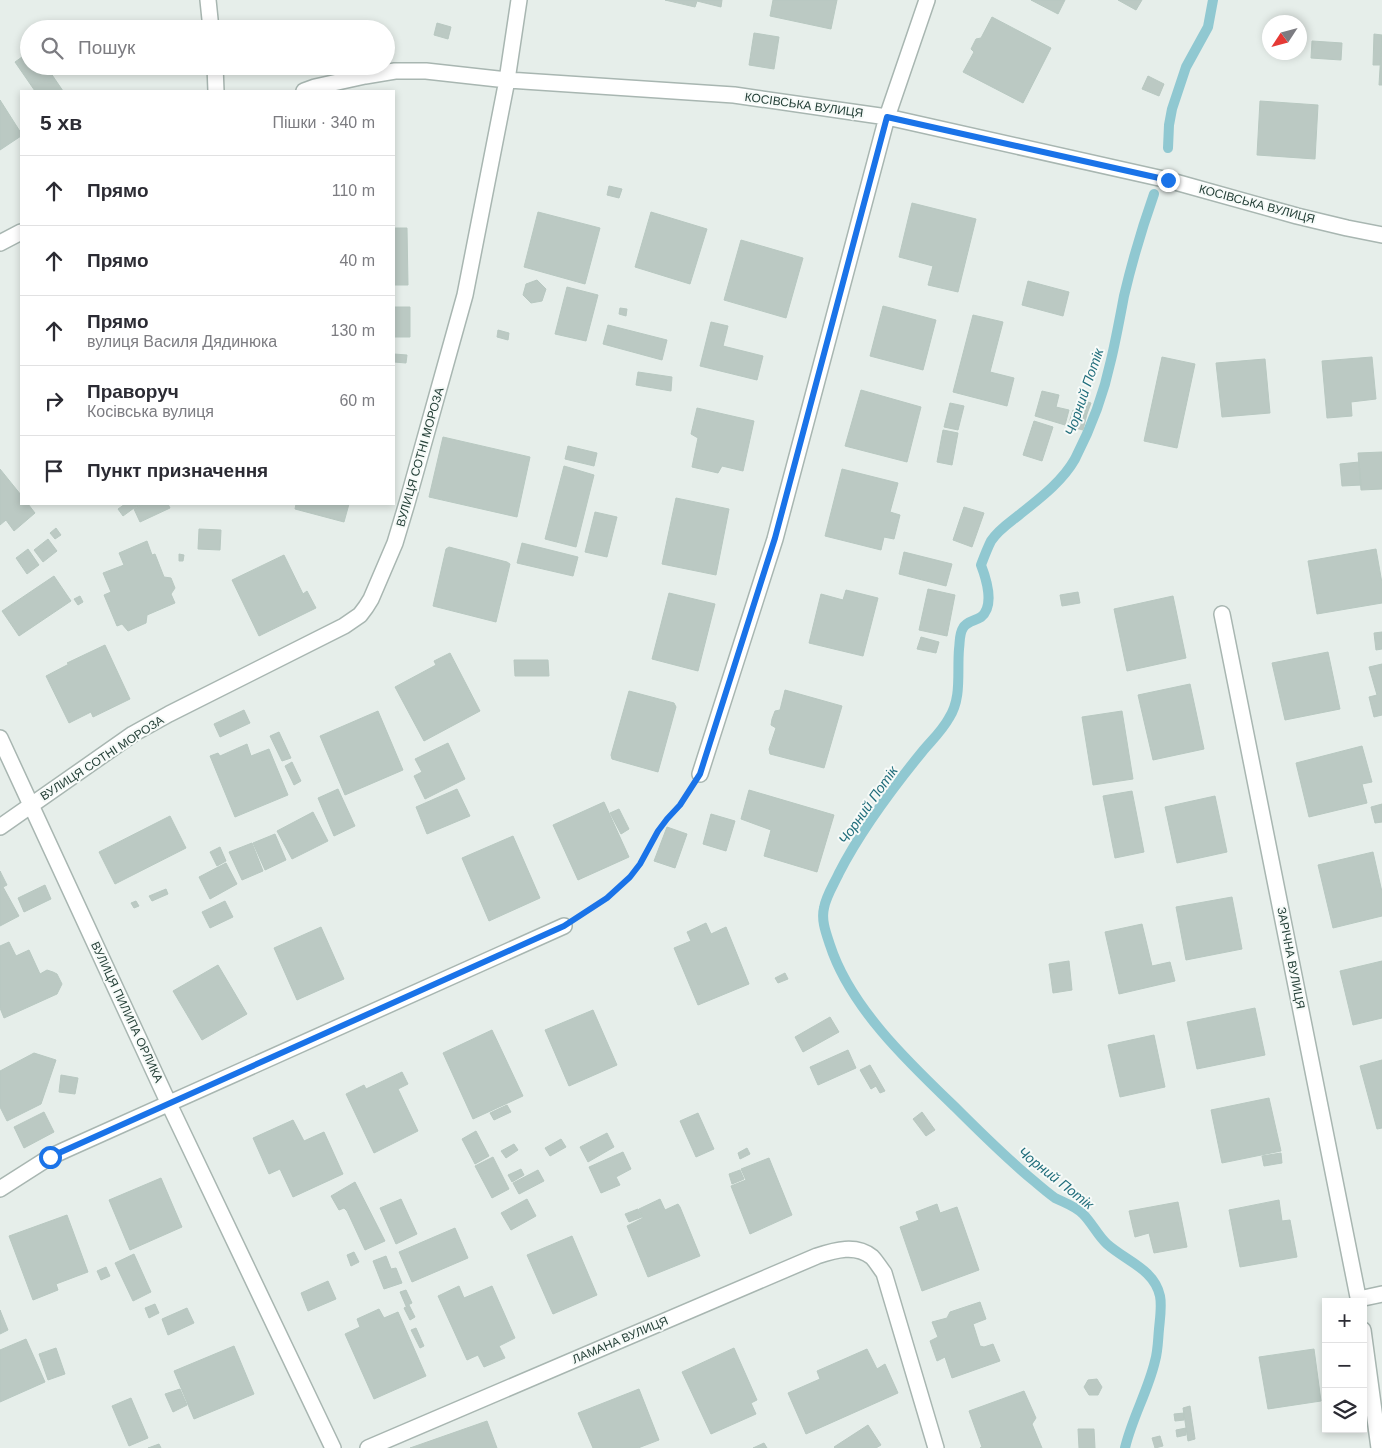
<!DOCTYPE html>
<html lang="uk">
<meta charset="utf-8">
<style>
:root{--surface:#fff;--page:#f7f7f7;--text:#2b2b33;--muted:#7c7c81;--line:#e1e1e2}
body{margin:0;font-family:Helvetica,sans-serif;background:var(--page);color:var(--text)}
.controls{position:absolute;right:15px;bottom:15px;display:grid;overflow:hidden;border-radius:0px;box-shadow:0 2px 8px #0003}
.controls button{width:45px;height:45px;display:grid;place-items:center;padding:0;border:0;border-bottom:1px solid var(--line);background:var(--surface);color:var(--text);font:25px sans-serif}
.compass{position:absolute;left:1262px;top:15px;width:45px;height:45px;border-radius:50%;background:var(--surface);box-shadow:0 2px 8px #0003;rotate:234deg}
.stop{position:absolute;width:15px;height:15px;margin:-11px;border:4px solid #1a73e8;border-radius:50%;background:#fff}
.stop.end{background:#1a73e8;border-color:#fff;box-shadow:0 1px 5px #0008}
.list{margin:0;padding:0;list-style:none}
h2{display:flex;justify-content:space-between;align-items:center;height:65px;margin:0;padding:0 20px;font-size:21px}
h2 small{font-size:16px;font-weight:400;color:var(--muted)}
.list li{display:grid;grid-template-columns:32px 1fr auto;gap:15px;align-items:center;box-sizing:border-box;height:70px;padding:0 20px;border-top:1px solid var(--line)}
.list b{display:block;font-size:19px;white-space:nowrap}
.list p{margin:0;font-size:16px;white-space:nowrap;color:var(--muted)}
.list em{font-size:16px;font-style:normal;color:var(--muted)}
.icon{flex:none;width:28px;height:28px;fill:none;stroke:currentColor;stroke-width:2;stroke-linecap:round;stroke-linejoin:round}
.map{position:relative;flex:none;width:1382px;height:1448px;overflow:hidden}
.search{position:absolute;background:var(--surface);box-shadow:0 2px 8px #0003;left:20px;top:20px;width:375px;height:55px;display:flex;align-items:center;gap:12px;box-sizing:border-box;padding:0 18px;border-radius:28px;color:var(--muted);font-size:19px}
.panel{position:absolute;background:var(--surface);box-shadow:0 2px 8px #0003;left:20px;top:90px;width:375px;height:415px;border-radius:0px}
.map>svg:first-child{display:block}
.lines{fill:none;stroke-linecap:round;stroke-linejoin:round}
.stream{stroke:#90c8d1;stroke-width:10}
.building{fill:#bbc9c3;stroke:#b8c8c1}
.street-casing{stroke:#a8b6b1;stroke-width:18}
.path{stroke:#87b1a3;stroke-width:3;stroke-dasharray:2.5 4;stroke-linecap:butt}
.street{stroke:#fff;stroke-width:15}
.route{stroke:#1a73e8;stroke-width:6}
.labels{text-anchor:middle;stroke-width:4;stroke-linejoin:round;paint-order:stroke}
.street-label{font-size:12px;fill:#254038;stroke:#f6faf8}
.water-label{font-size:14px;font-style:italic;fill:#206d7b;stroke:#f6faf8}
</style>
<div class="map">
<svg width="1382" height="1448" viewBox="0 0 1382 1448">
<rect width="100%" height="100%" fill="#e6eeea"/>
<g class="lines">
<!-- stream -->
<path class="stream" d="M1168,148L1169,125L1172,109L1186,67L1208,27L1213,0
M1125,1448C1132,1418 1148,1391 1155,1361C1158,1351 1158,1339 1159,1329C1160,1318 1162,1306 1160,1296C1154,1269 1126,1261 1107,1244C1098,1236 1092,1223 1083,1214C1075,1206 1065,1203 1055,1198C1048,1193 1041,1187 1034,1181C1006,1158 980,1132 955,1107C908,1062 850,1007 830,945C826,933 821,920 824,908C826,896 834,884 839,873C861,830 891,790 922,752C931,741 942,731 949,718C962,698 957,673 959,649C960,643 959,634 963,628C967,621 975,621 981,617C995,606 986,578 981,565C984,557 987,549 991,541C998,530 1009,523 1019,515C1039,499 1062,482 1075,459C1091,428 1104,393 1111,360C1116,339 1120,317 1124,296C1132,262 1142,228 1154,194"/>
</g>
<!-- building -->
<path class="building" d="M665,0H722L721,7L697,1L695,7Z
M773,0H837L831,29L770,16Z
M1031,0H1065L1058,14Z
M1118,0H1142L1136,10Z
M992,17L1051,48L1023,103L963,72L974,52L971,49L976,39L981,38Z
M437,23L451,27L448,39L434,35Z
M754,33L779,37L774,69L749,65Z
M1374,34L1382,35L1380,65H1373Z
M1382,35V85H1379Z
M1312,41L1342,43L1341,60L1311,58Z
M29,52V66H46L63,91H35L15,62Z
M1148,76L1164,84L1159,96L1142,89Z
M0,100L21,133V136L0,150Z
M1260,101L1318,105L1315,159L1257,155Z
M609,186L622,189L619,198L607,195Z
M912,203L976,219L958,292L928,285L933,266L899,257Z
M538,212L600,228L585,284L524,267Z
M651,212L707,229L690,284L635,267Z
M394,228H407L408,285H394Z
M741,240L803,258L786,318L724,300Z
M537,280L546,289L542,301L531,303L523,295L526,284Z
M1028,281L1069,292L1063,316L1022,305Z
M567,287L598,295L586,341L555,334Z
M883,306L936,320L923,370L870,356Z
M394,307H410V337H394Z
M620,308L627,309L626,316L619,314Z
M973,315L1003,322L990,372L1014,378L1007,406L953,392Z
M711,322L728,326L723,346L763,356L757,380L700,366Z
M608,325L667,340L662,360L603,344Z
M498,330L509,333L508,340L497,337Z
M394,354L407,355L406,363L394,362Z
M1162,357L1195,364L1177,448L1144,441Z
M1372,357L1376,399L1351,402L1352,416L1327,418L1322,361Z
M1265,359L1270,413L1222,417L1216,363Z
M638,372L672,377L671,391L636,385Z
M861,390L921,407L907,462L845,446Z
M1042,391L1059,395L1056,407L1069,410L1065,425L1035,416Z
M1079,399L1091,403L1087,414L1076,411Z
M950,403L964,406L958,430L944,427Z
M697,408L754,421L743,471L722,466L718,473L692,467L698,438L691,434Z
M1073,410L1087,414L1083,430L1068,426Z
M1034,421L1053,427L1042,461L1023,455Z
M943,430L958,433L952,465L937,462Z
M443,437L530,457L517,517L429,497Z
M568,446L597,453L594,466L565,459Z
M1382,452V489L1361,490L1358,453Z
M1359,462L1361,485L1342,486L1340,464Z
M564,466L594,475L576,547L545,539Z
M0,469L21,495V504H28L35,513L14,531L6,520L0,525Z
M842,469L898,483L890,512L900,515L894,539L884,537L881,550L825,536Z
M676,498L729,509L716,575L662,564Z
M125,504H143L134,508L123,516L118,509Z
M144,504H168L170,508L140,522L134,509Z
M296,504H349L344,522L295,509Z
M964,507L984,513L972,547L953,540Z
M595,512L617,517L607,557L585,552Z
M56,528L61,535L55,539L50,533Z
M199,529L221,530L220,550L198,549Z
M48,539L57,551L43,562L34,550Z
M147,541L152,555L155,554L164,577L171,578L175,588L171,594L175,603L147,615L146,623L128,631L122,624L117,626L104,595L111,592L103,573L124,565L119,553Z
M522,543L578,557L573,576L517,563Z
M449,547L507,562L510,564L496,622L433,606L446,549Z
M28,549L39,565L27,574L16,558Z
M1376,549L1382,583V603L1317,614L1308,561Z
M904,552L952,564L946,586L899,574Z
M179,554L184,555L183,561H179Z
M284,555L303,594L307,591L316,608L259,636L232,580Z
M54,576L71,601L19,636L2,611Z
M928,589L955,595L947,636L919,630Z
M846,590L878,598L863,656L809,643L821,594L843,600Z
M1078,592L1080,603L1062,606L1060,595Z
M669,593L715,604L698,671L652,659Z
M80,596L83,602L78,605L74,599Z
M1173,596L1186,658L1127,671L1114,609Z
M1382,632V649L1376,650L1374,633Z
M921,637L939,642L936,653L917,649Z
M105,645L130,699L93,717L91,712L69,723L46,676L69,664L67,663Z
M1328,652L1340,709L1285,720L1272,663Z
M450,653L480,711L424,741L395,687L436,665L434,661Z
M514,660H548L549,676H515Z
M1382,664V715L1374,717L1369,697L1377,695L1369,667Z
M1190,684L1204,749L1153,760L1138,695Z
M785,690L842,706L824,768L770,754L769,749L776,728L771,725L772,719L775,711L780,710Z
M629,691L674,703L676,707L658,772L612,759L611,755Z
M244,710L250,723L220,737L214,724Z
M378,711L403,770L345,795L320,736Z
M1122,711L1133,779L1093,785L1082,717Z
M279,732L291,758L282,761L270,736Z
M448,743L465,779L425,799L414,776L422,772L415,759Z
M247,744L251,756L269,749L288,795L235,817L210,756L218,753L220,756Z
M1362,746L1372,782L1362,784L1367,803L1309,817L1296,763Z
M292,762L301,781L294,785L285,766Z
M338,789L355,826L334,836L318,798Z
M457,789L470,816L427,834L416,807Z
M749,790L834,815L817,872L764,856L771,830L741,819Z
M1132,791L1144,852L1115,858L1103,796Z
M1215,796L1227,852L1177,863L1165,807Z
M604,802L629,857L578,880L553,825Z
M1382,804V822L1375,823L1371,807Z
M619,809L629,829L621,834L610,813Z
M313,812L328,841L292,859L277,831Z
M711,814L735,821L726,851L703,844Z
M170,816L186,848L115,884L99,852Z
M667,827L687,834L675,868L654,861Z
M275,834L286,860L265,870L253,843Z
M513,836L540,898L489,921L462,858Z
M252,843L263,871L242,880L229,852Z
M220,847L226,861L217,866L210,852Z
M1373,852L1382,892V916L1333,928L1318,865Z
M226,863L237,884L210,899L199,877Z
M0,871L7,885L3,887L19,916L0,926Z
M45,885L51,899L24,912L18,898Z
M166,889L168,894L152,901L149,896Z
M1232,897L1242,949L1186,960L1176,907Z
M136,901L139,906L134,908L131,903Z
M225,901L233,917L210,928L202,912Z
M706,923L711,934L726,927L749,984L698,1005L674,948L691,941L687,932Z
M1142,924L1152,966L1170,962L1175,981L1119,994L1105,932Z
M321,927L344,979L297,1000L274,948Z
M9,942L16,956L29,950L40,974L47,970L53,972L57,974L62,984L57,994L4,1018L0,1008V946Z
M1069,961L1072,990L1053,993L1049,964Z
M1382,961V1018L1353,1025L1340,971Z
M218,965L247,1014L202,1040L173,991Z
M785,973L788,979L778,983L775,978Z
M1255,1008L1265,1055L1197,1069L1187,1022Z
M593,1010L617,1065L569,1086L545,1030Z
M830,1017L839,1032L803,1052L795,1037Z
M492,1030L523,1096L473,1119L443,1053Z
M1154,1035L1165,1087L1120,1097L1108,1045Z
M848,1050L856,1068L818,1085L810,1067Z
M34,1053L56,1060L41,1104L7,1121L0,1107V1071Z
M1382,1060V1128L1377,1129L1360,1066Z
M870,1065L885,1091L880,1093L876,1086L871,1089L860,1070Z
M402,1072L408,1084L398,1089L418,1131L374,1153L346,1094L364,1085L366,1089Z
M61,1075L78,1078L75,1094L59,1092Z
M1269,1098L1281,1151L1222,1163L1211,1110Z
M507,1105L511,1112L494,1120L490,1113Z
M44,1112L54,1132L24,1148L14,1127Z
M922,1112L935,1130L926,1136L913,1119Z
M698,1113L714,1149L696,1157L680,1121Z
M293,1120L304,1141L324,1132L343,1174L293,1197L280,1169L269,1174L253,1138Z
M476,1131L489,1156L475,1164L462,1139Z
M607,1133L614,1147L588,1162L580,1147Z
M561,1139L566,1147L550,1156L545,1148Z
M514,1144L518,1150L506,1158L501,1151Z
M747,1148L750,1154L740,1159L738,1153Z
M623,1152L631,1169L616,1177L620,1185L601,1193L589,1167Z
M1281,1153L1282,1163L1264,1166L1262,1156Z
M493,1157L509,1189L492,1198L475,1166Z
M769,1158L792,1215L750,1234L731,1186L746,1180L741,1169Z
M521,1169L524,1175L512,1182L508,1175Z
M538,1170L544,1181L519,1194L513,1183Z
M740,1170L744,1179L732,1184L729,1174Z
M161,1178L182,1227L130,1250L109,1200Z
M355,1182L385,1241L365,1250L347,1211L344,1208L339,1210L331,1196Z
M401,1199L417,1234L396,1244L380,1208Z
M527,1199L536,1216L511,1230L501,1213Z
M660,1199L665,1210L678,1204L680,1207L700,1256L648,1277L627,1226L643,1218L639,1209Z
M1279,1200L1282,1221L1290,1220L1297,1257L1240,1267L1229,1210Z
M1178,1202L1187,1247L1154,1253L1149,1233L1135,1237L1129,1211Z
M937,1204L940,1213L957,1207L979,1270L922,1291L900,1227L919,1220L916,1212Z
M638,1209L642,1217L629,1222L625,1214Z
M67,1215L88,1272L56,1284L58,1290L33,1300L9,1236Z
M455,1228L468,1258L412,1282L399,1252Z
M572,1236L597,1295L553,1314L527,1255Z
M354,1252L359,1262L351,1266L347,1255Z
M134,1254L151,1292L133,1301L115,1263Z
M386,1256L391,1269L396,1268L402,1283L384,1289L373,1261Z
M106,1267L110,1276L101,1280L97,1271Z
M328,1281L336,1299L308,1311L301,1293Z
M459,1286L464,1298L492,1286L515,1338L499,1346L505,1358L484,1367L478,1355L467,1360L438,1296Z
M406,1290L412,1303L406,1306L400,1292Z
M980,1302L986,1319L973,1324L980,1346L984,1347L993,1344L1000,1361L952,1378L945,1357L937,1361L930,1341L938,1337L932,1322L947,1318L950,1312Z
M155,1304L159,1313L149,1318L145,1308Z
M409,1305L415,1317L410,1320L404,1308Z
M187,1308L194,1323L168,1335L162,1319Z
M379,1309L384,1318L398,1312L426,1376L374,1399L345,1334L360,1327L357,1319Z
M0,1310L8,1330L0,1334Z
M416,1328L424,1346L420,1348L411,1330Z
M26,1339L45,1382L0,1402V1350Z
M234,1346L254,1394L194,1419L174,1371Z
M56,1348L65,1374L48,1380L39,1354Z
M734,1348L757,1400L751,1403L756,1414L711,1434L682,1372Z
M867,1349L877,1369L885,1364L898,1393L806,1434L788,1393L820,1379L817,1371Z
M1314,1349L1321,1401L1268,1409L1259,1357Z
M1097,1379L1102,1387L1098,1395H1089L1084,1387L1088,1380Z
M180,1389L187,1405L173,1412L165,1394Z
M639,1389L659,1440L638,1448H593L578,1413Z
M1024,1391L1036,1418L1032,1424L1042,1448H980L982,1447L969,1411Z
M131,1398L148,1438L129,1446L112,1406Z
M1190,1406L1195,1439L1188,1441L1183,1408Z
M1184,1413V1420L1175,1421L1174,1414Z
M487,1421L497,1448H410Z
M868,1425L881,1445L876,1448H835L834,1447Z
M1186,1428V1435L1177,1437L1176,1430Z
M1078,1429H1094L1095,1448H1079Z
M1160,1436L1163,1446L1155,1448L1152,1438Z
M764,1443L767,1448H753Z
M159,1444L161,1448H148Z"/>
<g class="lines">
<defs>
<path id="street" d="M208,0L211,29
M215,66L216,91
M304,91L315,87L365,76L395,71H426L507,80L734,95L887,117L1168,180L1297,216L1347,228L1382,235
M0,243L21,232
M1222,614L1359,1302
M0,738L169,1104L333,1448
M700,774L775,539L887,117L927,0
M0,827L133,734L169,714L344,626L360,615L366,607L371,599L395,543L407,503L465,295L507,80L519,0
M0,1189L50,1157L65,1150L564,926
M1359,1299L1382,1294
M1363,1330L1379,1448
M368,1448L817,1256C835,1250 856,1244 872,1257C876,1261 880,1268 884,1273L936,1448"/>
</defs>
<!-- street casing -->
<use href="#street" class="street-casing"/>
<!-- path -->
<path class="path" d="M586,912C606,899 627,884 640,863C647,852 652,839 659,829C668,817 678,808 686,795"/>
<!-- street -->
<use href="#street" class="street"/>
</g>
<g class="lines">
<!-- route -->
<path class="route" d="M50,1157L564,926L607,898L630,877L640,864L658,831L667,819L680,805L700,774L775,538L887,117L1168,180"/>
</g>
<g class="labels">
<!-- street labels -->
<g class="street-label">
<text transform="translate(804 105) rotate(8)" y="4">КОСІВСЬКА ВУЛИЦЯ</text>
<text transform="translate(1257 204) rotate(15)" y="4">КОСІВСЬКА ВУЛИЦЯ</text>
<text transform="translate(420 457) rotate(-74)" y="4">ВУЛИЦЯ СОТНІ МОРОЗА</text>
<text transform="translate(102 758) rotate(-33)" y="4">ВУЛИЦЯ СОТНІ МОРОЗА</text>
<text transform="translate(1291 958) rotate(79)" y="4">ЗАРІЧНА ВУЛИЦЯ</text>
<text transform="translate(127 1012) rotate(65)" y="4">ВУЛИЦЯ ПИЛИПА ОРЛИКА</text>
<text transform="translate(620 1340) rotate(-23)" y="4">ЛАМАНА ВУЛИЦЯ</text>
</g>
<!-- water labels -->
<g class="water-label">
<text transform="translate(1084 392) rotate(-71)" y="5">Чорний Потік</text>
<text transform="translate(868 805) rotate(-55)" y="5">Чорний Потік</text>
<text transform="translate(1056 1178) rotate(38)" y="5">Чорний Потік</text>
</g>
</g>
</svg>
<div class="controls">
<button>+</button>
<button>−</button>
<button><svg class="icon" aria-label="layers" viewBox="0 0 24 24"><path d="M12 4l9 5-9 5-9-5zM3 14l9 5 9-5"/></svg></button>
</div>
<svg class="compass" viewBox="-18 -18 36 36"><path d="M0-13l5 13h-10z" fill="#e53935"/><path d="M0 13l5-13h-10z" fill="#7c7c81"/></svg>
<div class="stop" style="left:50px;top:1157px"></div>
<div class="stop end" style="left:1168px;top:180px"></div>
<div class="search"><svg class="icon" aria-label="search" viewBox="0 0 24 24"><circle cx="10" cy="10" r="6"/><path d="M15 15l6 6"/></svg>Пошук</div>
<section class="panel">
<h2>5 хв<small>Пішки · 340 m</small></h2>
<ul class="list">
<li><svg class="icon" aria-label="ahead" viewBox="0 0 24 24"><path d="M12 20V5M6 11l6-6 6 6"/></svg><div><b>Прямо</b></div><em>110 m</em></li>
<li><svg class="icon" aria-label="ahead" viewBox="0 0 24 24"><path d="M12 20V5M6 11l6-6 6 6"/></svg><div><b>Прямо</b></div><em>40 m</em></li>
<li><svg class="icon" aria-label="ahead" viewBox="0 0 24 24"><path d="M12 20V5M6 11l6-6 6 6"/></svg><div><b>Прямо</b><p>вулиця Василя Дядинюка</p></div><em>130 m</em></li>
<li><svg class="icon" aria-label="right" viewBox="0 0 24 24"><path d="M7 20v-9h11M14 6l5 5-5 5"/></svg><div><b>Праворуч</b><p>Косівська вулиця</p></div><em>60 m</em></li>
<li><svg class="icon" aria-label="arrive" viewBox="0 0 24 24"><path d="M6 21V4h12l-3 4 3 4H6"/></svg><div><b>Пункт призначення</b></div></li>
</ul>
</section>
</div>
